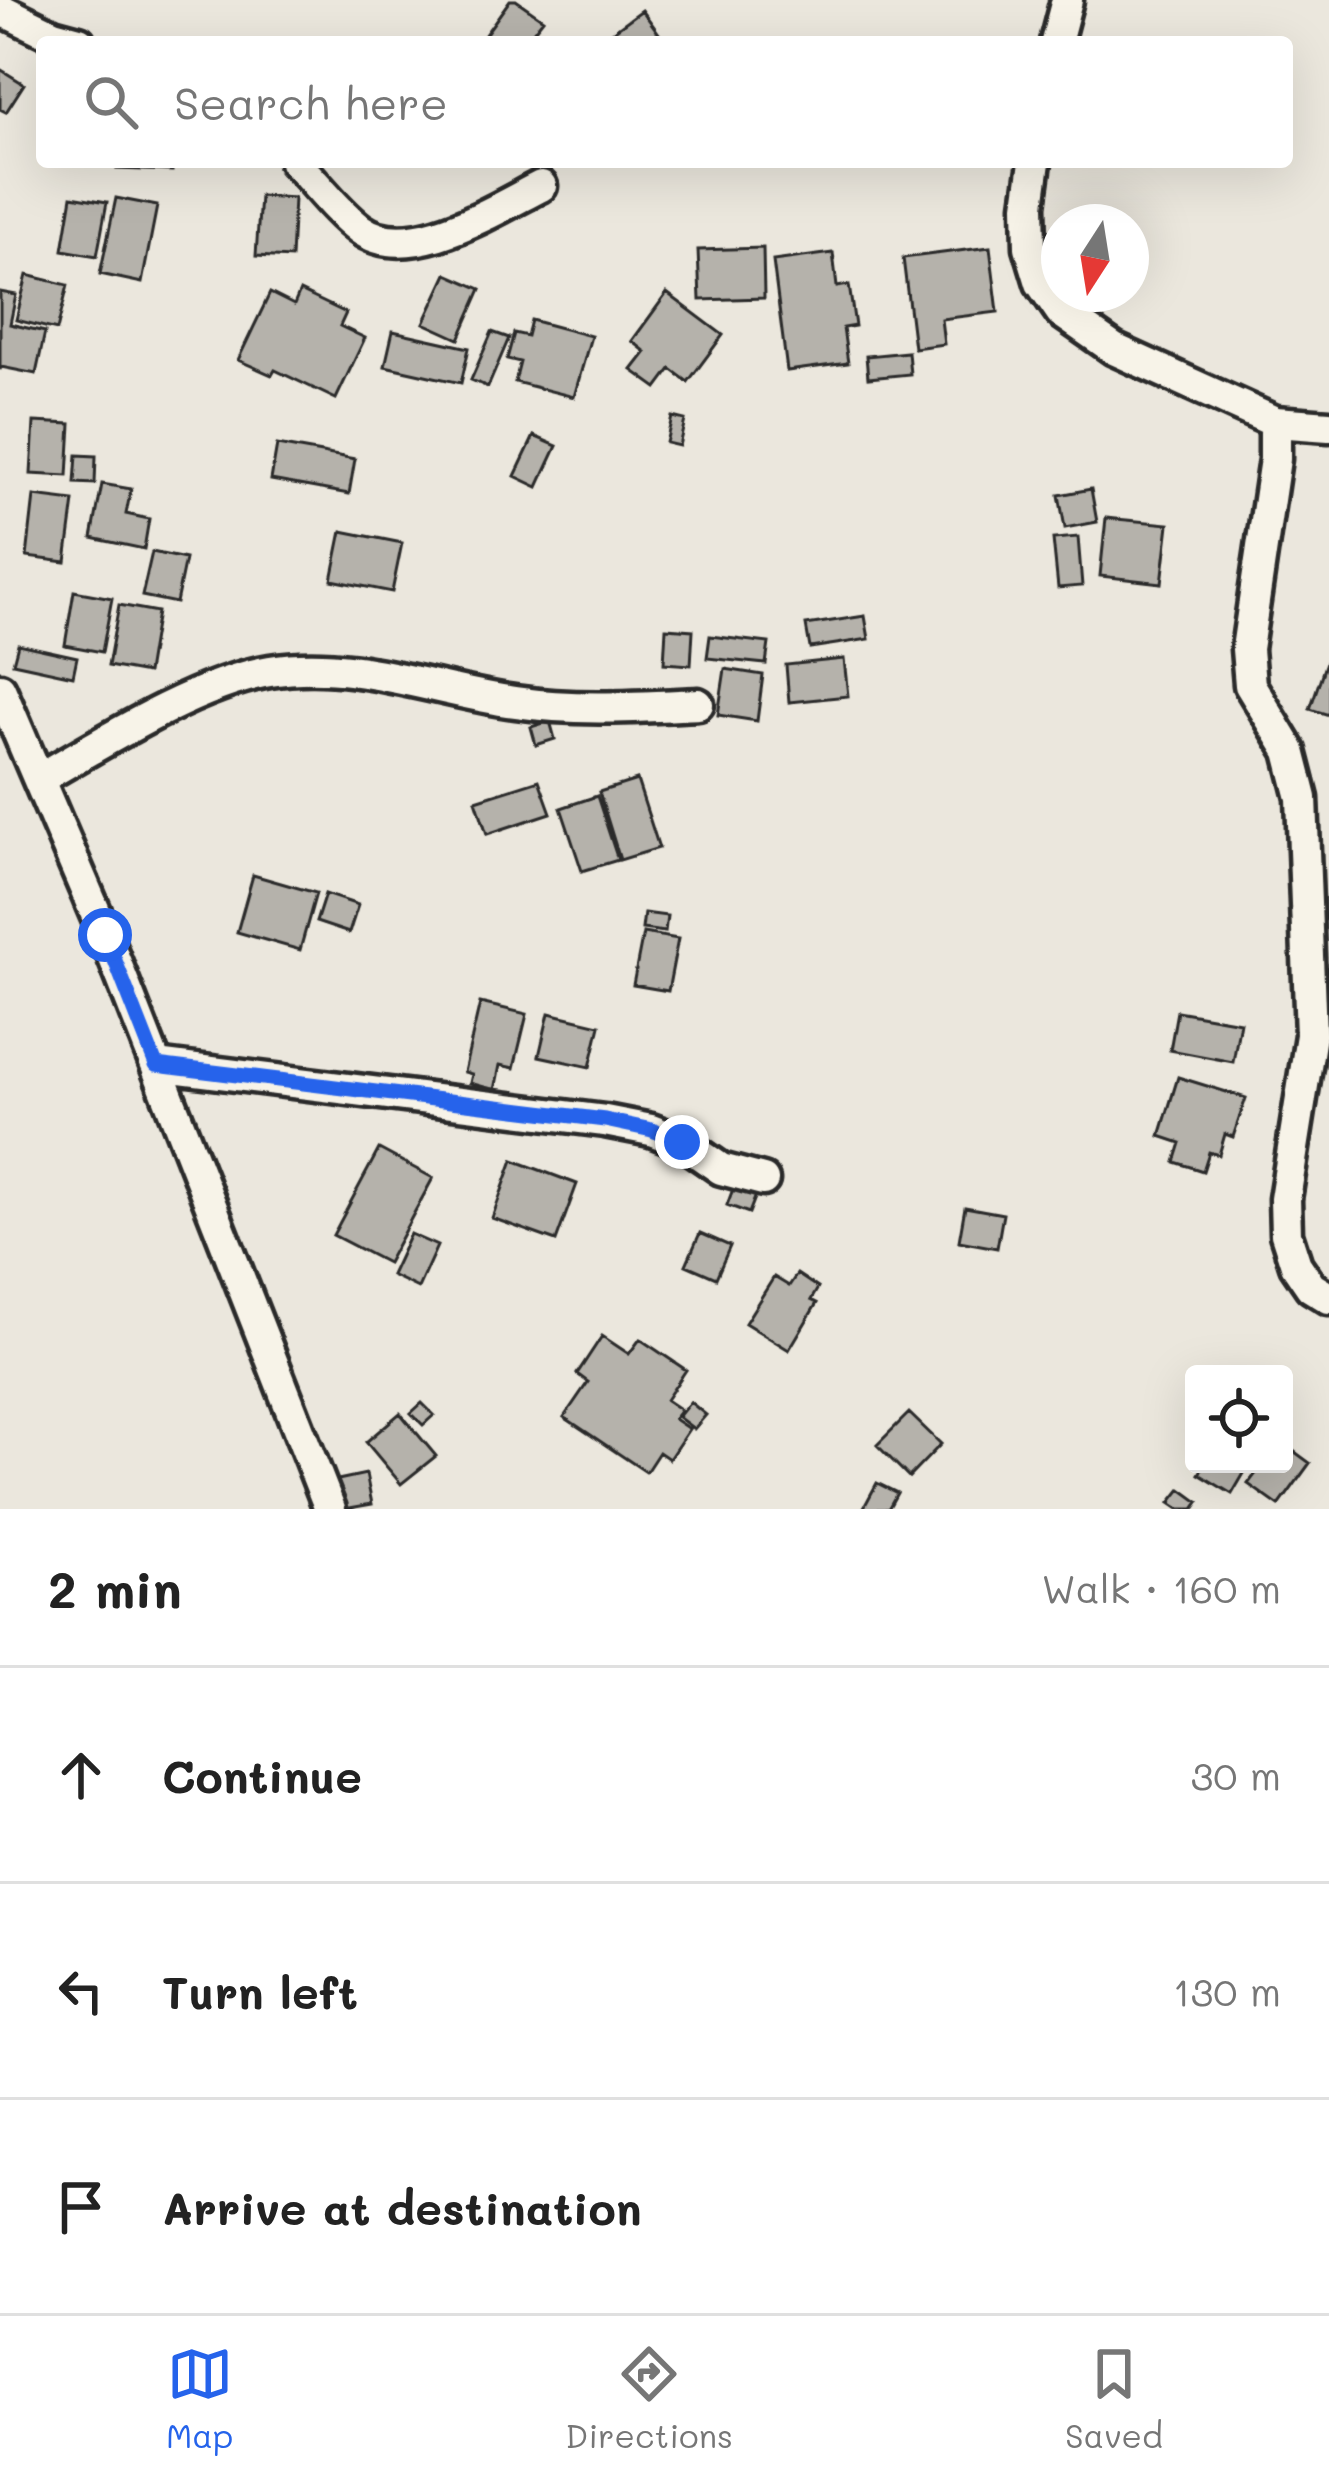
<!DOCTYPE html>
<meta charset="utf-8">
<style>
:root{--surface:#fff;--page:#f6f6f6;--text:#222;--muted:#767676;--line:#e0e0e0;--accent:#2563eb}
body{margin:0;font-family:Mali,sans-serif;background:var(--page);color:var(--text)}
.controls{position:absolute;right:36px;bottom:36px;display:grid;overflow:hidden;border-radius:12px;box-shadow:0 12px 48px #0002}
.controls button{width:108px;height:108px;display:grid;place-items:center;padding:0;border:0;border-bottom:3px solid var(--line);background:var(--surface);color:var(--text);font:60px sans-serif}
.compass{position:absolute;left:1041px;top:204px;width:108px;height:108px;border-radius:50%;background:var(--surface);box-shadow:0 12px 48px #0002;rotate:192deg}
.stop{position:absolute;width:36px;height:36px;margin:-27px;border:9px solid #2563eb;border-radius:50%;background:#fff}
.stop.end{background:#2563eb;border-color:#fff;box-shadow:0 3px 12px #0008}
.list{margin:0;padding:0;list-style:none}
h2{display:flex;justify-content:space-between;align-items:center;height:156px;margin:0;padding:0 48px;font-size:51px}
h2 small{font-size:39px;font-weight:400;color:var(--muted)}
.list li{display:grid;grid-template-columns:78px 1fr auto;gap:36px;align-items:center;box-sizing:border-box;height:216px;padding:0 48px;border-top:3px solid var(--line)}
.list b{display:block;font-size:45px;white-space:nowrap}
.list em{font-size:39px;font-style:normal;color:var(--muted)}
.icon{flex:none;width:66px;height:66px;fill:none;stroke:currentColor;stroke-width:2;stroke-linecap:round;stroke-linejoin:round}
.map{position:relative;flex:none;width:1329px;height:1509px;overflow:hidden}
.search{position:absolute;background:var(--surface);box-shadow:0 12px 48px #0002;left:36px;right:36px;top:36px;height:132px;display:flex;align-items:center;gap:30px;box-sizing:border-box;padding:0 42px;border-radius:12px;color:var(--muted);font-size:45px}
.sheet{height:804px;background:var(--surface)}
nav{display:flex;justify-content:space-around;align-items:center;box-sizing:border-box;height:168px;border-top:3px solid var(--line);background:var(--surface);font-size:33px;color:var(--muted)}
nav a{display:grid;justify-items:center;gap:6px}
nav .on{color:var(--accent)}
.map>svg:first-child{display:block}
.building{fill:#b5b2ab;stroke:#2b2b2b;stroke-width:3}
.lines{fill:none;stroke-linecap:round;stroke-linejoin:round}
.minor-casing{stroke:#2b2b2b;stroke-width:39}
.minor{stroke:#f7f3e8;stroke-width:30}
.route{stroke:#2563eb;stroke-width:15}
</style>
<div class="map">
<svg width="1329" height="1509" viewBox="0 0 1329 1509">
<rect width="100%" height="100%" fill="#ebe7dd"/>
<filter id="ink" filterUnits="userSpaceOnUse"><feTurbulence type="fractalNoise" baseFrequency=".00833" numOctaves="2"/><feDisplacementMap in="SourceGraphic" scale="24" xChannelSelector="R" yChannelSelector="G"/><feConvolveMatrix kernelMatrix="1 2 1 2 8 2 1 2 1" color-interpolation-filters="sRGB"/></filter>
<g filter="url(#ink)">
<!-- building -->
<path class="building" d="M510,0H516L543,19L525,42H492L484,36Z
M642,10L665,42H615L609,34Z
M0,69L24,84L6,112L0,109Z
M118,162H172V171L117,169Z
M72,196L107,202L97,256L63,250Z
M260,196L294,198L291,258L256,256Z
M116,198L157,206L142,283L100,274Z
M990,247L998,312L941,319L944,344L914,348L903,258Z
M763,248L764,298L700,300L698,250Z
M833,253L837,287L849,285L855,326L843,328L848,363L787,371L773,261Z
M447,274L481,289L459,339L424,323Z
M27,275L68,285L57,330L16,320Z
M300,291L346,313L340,326L365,338L336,399L275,370L272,375L238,360L270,293L294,305Z
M0,292L16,295L10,324L45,332L36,374L1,367L0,370Z
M667,293L723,335L688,382L671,369L657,388L632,370L646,352L632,341Z
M531,320L591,336L574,397L515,382L520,362L507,359L514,333L527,336Z
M393,331L469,348L461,383L385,366Z
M492,332L509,338L488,387L471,380Z
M908,352L910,374L868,378L866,356Z
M672,417L685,420L679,446L666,443Z
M34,422L71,424L68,476L31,474Z
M534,436L557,446L538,487L515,476Z
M277,445L355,459L349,494L271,480Z
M77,455L96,456L95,484L75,483Z
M102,484L131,489L126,514L149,519L144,549L92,538Z
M1091,489L1097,522L1065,528L1059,495Z
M34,496L74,501L66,562L27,557Z
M1106,518L1169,524L1162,583L1100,576Z
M342,531L402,543L392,592L332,580Z
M1078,537L1082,586L1058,588L1053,539Z
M152,552L185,559L176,603L142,596Z
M74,591L112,598L102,652L65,645Z
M119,605L157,612L147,673L108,666Z
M865,616L869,639L810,648L806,625Z
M666,628L693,630L691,665L664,663Z
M710,636L769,643L766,664L707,658Z
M18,644L77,657L73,676L13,663Z
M1329,653V715L1310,709Z
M844,659L848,696L789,702L786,665Z
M725,669L763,675L757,721L718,715Z
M550,721L555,739L536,745L531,727Z
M539,780L551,813L487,834L476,800Z
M637,780L659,848L620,860L599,792Z
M597,796L618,860L582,871L561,808Z
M253,875L316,893L300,950L237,932Z
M325,894L358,905L349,933L316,922Z
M644,913L667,916L665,932L642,929Z
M643,933L678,939L668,991L633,985Z
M480,1003L527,1014L514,1068L500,1065L495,1090L470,1083L472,1074L464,1072Z
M1177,1011L1240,1022L1233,1062L1170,1050Z
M549,1013L600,1025L590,1067L539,1056Z
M1178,1077L1246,1098L1233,1137L1225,1134L1219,1155L1209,1152L1203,1171L1175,1162L1181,1143L1160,1136Z
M379,1149L433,1178L387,1263L333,1235Z
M513,1160L577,1184L556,1241L492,1218Z
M736,1181L758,1190L749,1213L727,1205Z
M965,1207L1003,1214L997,1248L959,1241Z
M700,1233L730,1246L716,1278L686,1265Z
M410,1234L437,1246L418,1288L391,1275Z
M797,1274L818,1288L811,1300L817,1303L789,1350L745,1323L774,1277L789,1286Z
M602,1336L629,1354L640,1339L686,1370L666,1400L681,1410L674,1419L689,1429L669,1459L659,1452L646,1472L564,1417L588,1382L577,1374Z
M690,1402L706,1415L694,1429L678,1417Z
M422,1403L434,1415L423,1425L411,1413Z
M400,1413L436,1456L401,1484L366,1442Z
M909,1413L941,1444L909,1477L877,1445Z
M1284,1444L1310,1463L1279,1506L1248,1484L1263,1464H1284Z
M1205,1464H1237L1246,1470L1232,1494L1199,1474Z
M366,1474L372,1504L344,1509L338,1480Z
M877,1483L897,1493L888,1509H863Z
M1181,1489L1199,1502L1194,1509H1179L1170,1503Z"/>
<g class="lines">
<defs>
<path id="minor" d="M0,9L53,35L79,42
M1056,42L1067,0
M295,162C316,183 336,211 360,229C409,265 495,209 541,186
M1035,162L1029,205L1030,247L1041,283L1061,312L1114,349L1275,422L1329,426
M1275,422V459L1247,649L1250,685L1290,751L1302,798L1311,1035L1285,1199L1286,1234L1296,1265L1311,1287L1329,1298
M0,689L105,935L330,1509
M39,779C103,742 197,683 270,671C353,657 435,691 515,702C576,711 636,707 698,704
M156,1065L605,1121L651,1130L682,1142L721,1169L763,1180"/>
</defs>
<!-- minor casing -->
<use href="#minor" class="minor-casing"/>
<!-- minor -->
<use href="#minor" class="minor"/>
</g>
</g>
<g class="lines" filter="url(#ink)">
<!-- route -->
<path class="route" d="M105,935L156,1065L605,1120L652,1130L682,1142"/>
</g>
</svg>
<div class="controls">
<button><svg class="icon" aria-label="locate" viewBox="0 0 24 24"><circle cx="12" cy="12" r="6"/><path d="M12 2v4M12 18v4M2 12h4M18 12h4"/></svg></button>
</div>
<svg class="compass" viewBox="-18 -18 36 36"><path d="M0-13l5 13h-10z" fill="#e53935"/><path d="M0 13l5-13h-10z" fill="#767676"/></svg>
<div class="stop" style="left:105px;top:935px"></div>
<div class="stop end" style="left:682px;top:1142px"></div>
<div class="search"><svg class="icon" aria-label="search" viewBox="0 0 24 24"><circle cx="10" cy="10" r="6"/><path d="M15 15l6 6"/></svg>Search here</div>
</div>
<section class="sheet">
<h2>2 min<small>Walk · 160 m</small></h2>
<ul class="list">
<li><svg class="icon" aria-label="ahead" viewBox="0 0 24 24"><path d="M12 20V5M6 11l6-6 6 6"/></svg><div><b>Continue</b></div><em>30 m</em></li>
<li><svg class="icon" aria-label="left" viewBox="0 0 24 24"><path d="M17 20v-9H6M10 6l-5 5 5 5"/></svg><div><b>Turn left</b></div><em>130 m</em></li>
<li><svg class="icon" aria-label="arrive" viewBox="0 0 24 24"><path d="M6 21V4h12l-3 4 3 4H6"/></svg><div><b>Arrive at destination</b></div></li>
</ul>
</section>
<nav>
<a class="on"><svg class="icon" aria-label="map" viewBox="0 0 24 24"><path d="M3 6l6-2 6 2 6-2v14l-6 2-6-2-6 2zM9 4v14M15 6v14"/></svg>Map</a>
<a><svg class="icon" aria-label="directions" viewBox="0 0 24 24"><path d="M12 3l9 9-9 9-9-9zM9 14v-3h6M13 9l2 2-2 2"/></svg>Directions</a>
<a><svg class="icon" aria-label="saved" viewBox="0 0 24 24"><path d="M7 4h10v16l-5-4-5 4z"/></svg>Saved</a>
</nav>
